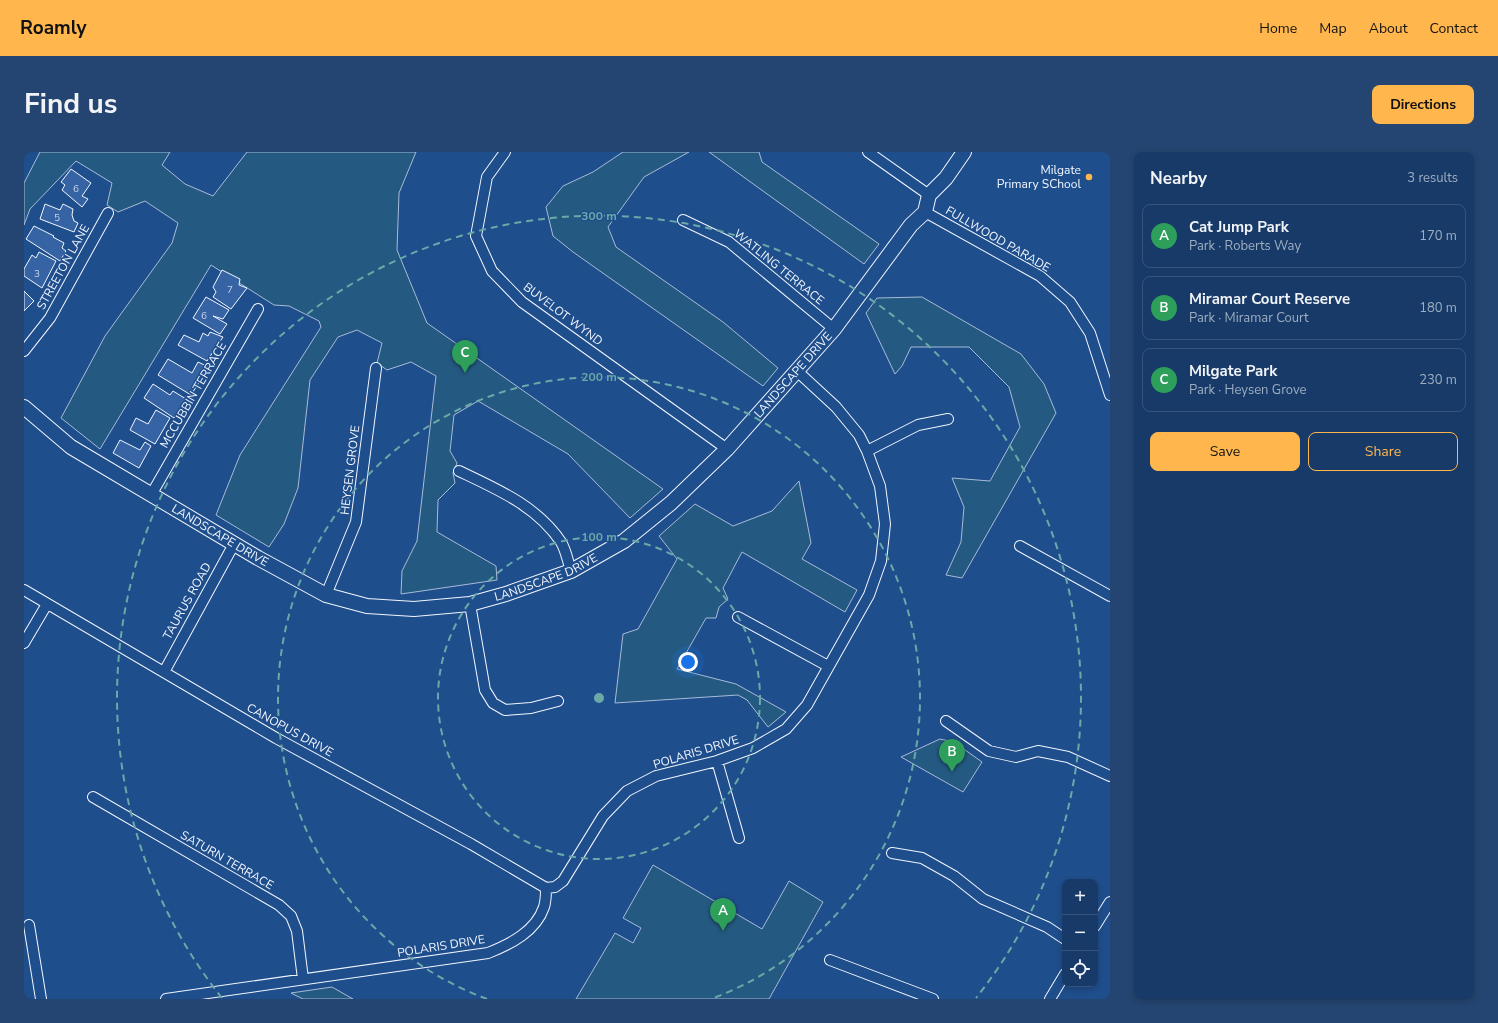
<!DOCTYPE html>
<meta charset="utf-8">
<style>
:root{--surface:#173a69;--page:#244571;--text:#f1f3f6;--muted:#9eadc0;--line:#36547d;--accent:#ffb74d}
body{margin:0;font-family:"Nunito Sans",sans-serif;background:var(--page);color:var(--text)}
.controls{position:absolute;right:12px;bottom:12px;display:grid;overflow:hidden;border-radius:8px;box-shadow:0 2px 6px #0003}
.controls button{width:36px;height:36px;display:grid;place-items:center;padding:0;border:0;border-bottom:1px solid var(--line);background:var(--surface);color:var(--text);font:20px sans-serif}
.you{position:absolute;left:664px;top:510px;width:14px;height:14px;margin:-10px;border:3px solid #fff;border-radius:50%;background:#1a73e8;box-shadow:0 0 0 6px #1a73e833}
.badge{display:grid;place-items:center;width:26px;height:26px;border-radius:50%;background:var(--accent);color:#fff;font-size:13px;font-weight:700}
.pin{position:absolute;translate:-50% -33px;filter:drop-shadow(0 1px 2px #0008)}
.pin::after{content:'';position:absolute;top:21px;width:14px;height:12px;background:inherit;clip-path:polygon(0 0,100% 0,50% 100%)}
.list{margin:0;padding:0;list-style:none}
h2{display:flex;justify-content:space-between;align-items:center;height:52px;margin:0;padding:0 16px;font-size:17px}
h2 small{font-size:13px;font-weight:400;color:var(--muted)}
.list li{display:grid;grid-template-columns:26px 1fr auto;gap:12px;align-items:center;box-sizing:border-box;height:64px;margin:0 8px 8px;padding:0 8px;border:1px solid var(--line);border-radius:8px}
.list b{display:block;font-size:15px;white-space:nowrap}
.list p{margin:0;font-size:13px;white-space:nowrap;color:var(--muted)}
.list em{font-size:13px;font-style:normal;color:var(--muted)}
.actions{display:flex;gap:8px;padding:12px 16px}
.actions a{flex:1;padding:9px 0;border:1px solid var(--accent);border-radius:8px;text-align:center;font-size:14px;color:var(--accent)}
.actions .main{background:var(--accent);color:#111}
.icon{flex:none;width:22px;height:22px;fill:none;stroke:currentColor;stroke-width:2;stroke-linecap:round;stroke-linejoin:round}
.map{position:relative;flex:none;width:1086px;height:847px;overflow:hidden;border-radius:8px}
header{display:flex;align-items:center;gap:24px;box-sizing:border-box;height:56px;padding:0 20px;background:var(--accent);color:#111}
header strong{font-size:19px}
nav{display:flex;gap:22px;margin-inline-start:auto;font-size:14px}
.intro{display:flex;align-items:center;justify-content:space-between;box-sizing:border-box;height:96px;padding:0 24px}
h1{margin:0;font-size:28px}
.button{padding:10px 18px;border-radius:8px;background:var(--accent);color:#111;font-size:14px;font-weight:700}
main{display:flex;gap:24px;padding:0 24px}
aside{flex:1;background:var(--surface);border-radius:8px;box-shadow:0 2px 6px #0003}
.map>svg:first-child{display:block}
.green{fill:#245a82;stroke:#a8bbd7}
.building{fill:#3563a3;stroke:#f2f6ff}
.lines{fill:none;stroke-linecap:round;stroke-linejoin:round}
.street-casing{stroke:#f2f6ff;stroke-width:12}
.secondary-casing{stroke:#f2f6ff;stroke-width:16}
.street{stroke:#1f4e8c;stroke-width:10}
.secondary{stroke:#1f4e8c;stroke-width:14}
.ring{fill:none;stroke:#6aa9a8;stroke-width:2;stroke-dasharray:7 5}
.poi-dot{fill:#ffb74d;stroke:#1f4e8c;stroke-width:1.5}
.labels{text-anchor:middle;stroke-width:3;stroke-linejoin:round;paint-order:stroke}
.number-label{font-size:10px;fill:#c3d1e8}
.poi-label{font-size:12px;fill:#f2f6ff;stroke:#1f4e8c;text-anchor:end}
.street-label{font-size:12px;fill:#f2f6ff;stroke:#1f4e8c}
.centre{fill:#6aa9a8;stroke:#1f4e8c;stroke-width:2}
.ring-label{font-size:12px;text-anchor:middle;font-weight:bold;fill:#6aa9a8;stroke:#1f4e8c;stroke-width:3;stroke-linejoin:round;paint-order:stroke}
</style>
<header>
<strong>Roamly</strong>
<nav><a>Home</a><a>Map</a><a>About</a><a>Contact</a></nav>
</header>
<div class="intro"><h1>Find us</h1><a class="button">Directions</a></div>
<main>
<div class="map">
<svg width="1086" height="847" viewBox="0 0 1086 847">
<rect width="100%" height="100%" fill="#1f4e8c"/>
<!-- green -->
<path class="green" d="M16,0H146L138,13L161,32L189,44L223,0H392L375,41L373,98L403,171L639,337L606,366L544,302L454,249L430,263L426,299L433,311L429,321L431,331L414,348L413,380L472,414L473,428L377,442L378,419L393,389L412,224L387,210L363,218L353,211L358,191L333,178L314,185L286,228L274,336L260,372L245,395L192,363L216,303L297,175L295,169L265,154L250,153L187,113L76,297L37,266L81,184L148,91L154,71L121,49L94,60L83,53L88,31L52,9L6,57L0,73V31Z
M599,0H665L620,25L584,75L592,95L699,170L754,216L739,234L549,100L529,84L522,55L539,34L569,20Z
M685,0H735L738,10L855,92L840,112Z
M898,145L997,202L1020,232L1032,261L938,426L922,423L937,390L940,355L928,326L966,329L996,275L985,235L945,195H887L878,214L871,222L842,161L853,146Z
M775,329L787,391L778,407L833,438L821,460L718,400L699,436L704,447L695,455L692,466H682L653,517L712,532L762,560L744,575L723,548L714,543L591,551L599,482L614,477L653,407L635,384L671,352L709,374L748,359Z
M916,587L930,590L958,610L939,640L877,605Z
M629,713L738,777L765,729L799,750L745,847H552L591,781L609,791L617,776L599,766Z
M308,835L329,847H279L267,841Z"/>
<!-- building -->
<path class="building" d="M47,17L67,31L58,44L64,47L58,55L38,38L41,33L37,30Z
M21,52L36,58L39,52L49,57L48,63L50,69L54,71L50,80L16,67Z
M10,74L30,84L29,85L40,91L38,96L42,99L36,109L2,87Z
M15,100L32,109L18,136L0,124V117L8,103L12,106Z
M198,118L216,127L215,133L223,136L207,157L189,145L192,140L189,135Z
M0,139L10,149L0,159Z
M182,145L205,158L199,167L189,164L203,172L196,182L169,166Z
M186,180L199,185L183,209L154,193L160,183L175,190L179,181L184,184Z
M144,207L168,221L174,210L185,215L167,243L134,223Z
M129,232L146,243L149,239L162,247L150,266L120,246Z
M132,258L146,266L131,292L106,278L112,266L124,272Z
M96,288L116,298L121,290L127,294L115,316L89,301Z"/>
<g class="lines">
<defs>
<path id="street" d="M481,0L463,25L452,84L468,119L498,150L703,297
M844,0L905,43
M901,60L1016,124L1046,150L1066,181L1086,243
M659,68L705,90L810,177
M0,199L26,166L84,61
M843,299L894,273L924,267
M435,319C473,337 513,354 537,390C542,398 544,410 547,419
M127,343L234,157
M996,394L1086,444
M0,438L252,586L447,692L522,736
M302,443L332,370L352,216
M446,452L461,538L469,551L481,558L507,556L534,549
M714,465L804,514
M0,491L23,452
M140,520L210,392
M922,569L965,599L992,605L1014,599L1044,605L1086,624
M693,609L715,686
M69,645L255,753L267,764L273,779L279,827
M868,701L898,706L930,724L959,747L1023,775L1041,787
M5,773L17,847
M1071,774L1086,750
M806,808L909,847
M142,847L464,801C487,792 512,779 520,755C522,749 522,742 522,736L531,735L539,729L579,664L603,639L632,624L693,609L729,596L762,577L783,553L845,443L857,409L861,372L856,334L843,299L835,283L812,255L773,219
M1026,847L1041,822"/>
<g id="secondary">
<path id="s1" d="M0,255L47,295L234,406L302,443L343,454L390,457L446,452L482,442L547,419L600,389L647,351L703,297L810,177L887,73L901,60L905,43L922,26L940,0"/>
</g>
</defs>
<!-- street casing -->
<use href="#street" class="street-casing"/>
<!-- secondary casing -->
<use href="#secondary" class="secondary-casing"/>
<!-- street -->
<use href="#street" class="street"/>
<!-- secondary -->
<use href="#secondary" class="secondary"/>
</g>
<!-- distance rings -->
<g class="ring">
<circle cx="575" cy="546" r="161"/>
<path d="M463 847A321 321 0 1 1 687 847"/>
<path d="M198 846A482 482 0 1 1 952 846"/>
</g>
<!-- markers -->
<circle class="poi-dot" cx="1065" cy="25" r="4"/>
<g class="labels">
<!-- number labels -->
<g class="number-label">
<text x="52" y="40">6</text>
<text x="33" y="69">5</text>
<text x="13" y="125">3</text>
<text x="206" y="141">7</text>
<text x="180" y="167">6</text>
</g>
<!-- poi labels -->
<g class="poi-label">
<text x="1057" y="22">Milgate<tspan x="1057" dy="14">Primary SChool</tspan></text>
</g>
<!-- street labels -->
<g class="street-label">
<text transform="translate(974 87) rotate(30)" y="4">FULLWOOD PARADE</text>
<text transform="translate(39 115) rotate(-61)" y="4">STREETON LANE</text>
<text transform="translate(755 115) rotate(39)" y="4">WATLING TERRACE</text>
<text transform="translate(539 162) rotate(37)" y="4">BUVELOT WYND</text>
<text dy="4" stroke="none"><textPath href="#s1" startOffset="907">LANDSCAPE DRIVE</textPath></text>
<text transform="translate(169 243) rotate(-60)" y="4">MCCUBBIN TERRACE</text>
<text transform="translate(326 318) rotate(-83)" y="4">HEYSEN GROVE</text>
<text dy="4" stroke="none"><textPath href="#s1" startOffset="235">LANDSCAPE DRIVE</textPath></text>
<text dy="4" stroke="none"><textPath href="#s1" startOffset="583">LANDSCAPE DRIVE</textPath></text>
<text transform="translate(163 449) rotate(-61)" y="4">TAURUS ROAD</text>
<text transform="translate(266 578) rotate(29)" y="4">CANOPUS DRIVE</text>
<text transform="translate(672 600) rotate(-17)" y="4">POLARIS DRIVE</text>
<text transform="translate(203 708) rotate(30)" y="4">SATURN TERRACE</text>
<text transform="translate(417 794) rotate(-9)" y="4">POLARIS DRIVE</text>
</g>
</g>
<circle cx="575" cy="546" r="6" class="centre"/>
<g class="ring-label">
<text x="575" y="68">300 m</text>
<text x="575" y="229">200 m</text>
<text x="575" y="389">100 m</text>
</g>
</svg>
<div class="controls">
<button>+</button>
<button>−</button>
<button><svg class="icon" aria-label="locate" viewBox="0 0 24 24"><circle cx="12" cy="12" r="6"/><path d="M12 2v4M12 18v4M2 12h4M18 12h4"/></svg></button>
</div>
<div class="you"></div>
<div class="pin badge" style="left:699px;top:779px;background:#2e9e5b">A</div>
<div class="pin badge" style="left:928px;top:620px;background:#2e9e5b">B</div>
<div class="pin badge" style="left:441px;top:221px;background:#2e9e5b">C</div>
</div>
<aside>
<h2>Nearby<small>3 results</small></h2>
<ul class="list">
<li><span class="badge" style="background:#2e9e5b">A</span><div><b>Cat Jump Park</b><p>Park · Roberts Way</p></div><em>170 m</em></li>
<li><span class="badge" style="background:#2e9e5b">B</span><div><b>Miramar Court Reserve</b><p>Park · Miramar Court</p></div><em>180 m</em></li>
<li><span class="badge" style="background:#2e9e5b">C</span><div><b>Milgate Park</b><p>Park · Heysen Grove</p></div><em>230 m</em></li>
</ul>
<div class="actions"><a class="main">Save</a><a>Share</a></div>
</aside>
</main>
